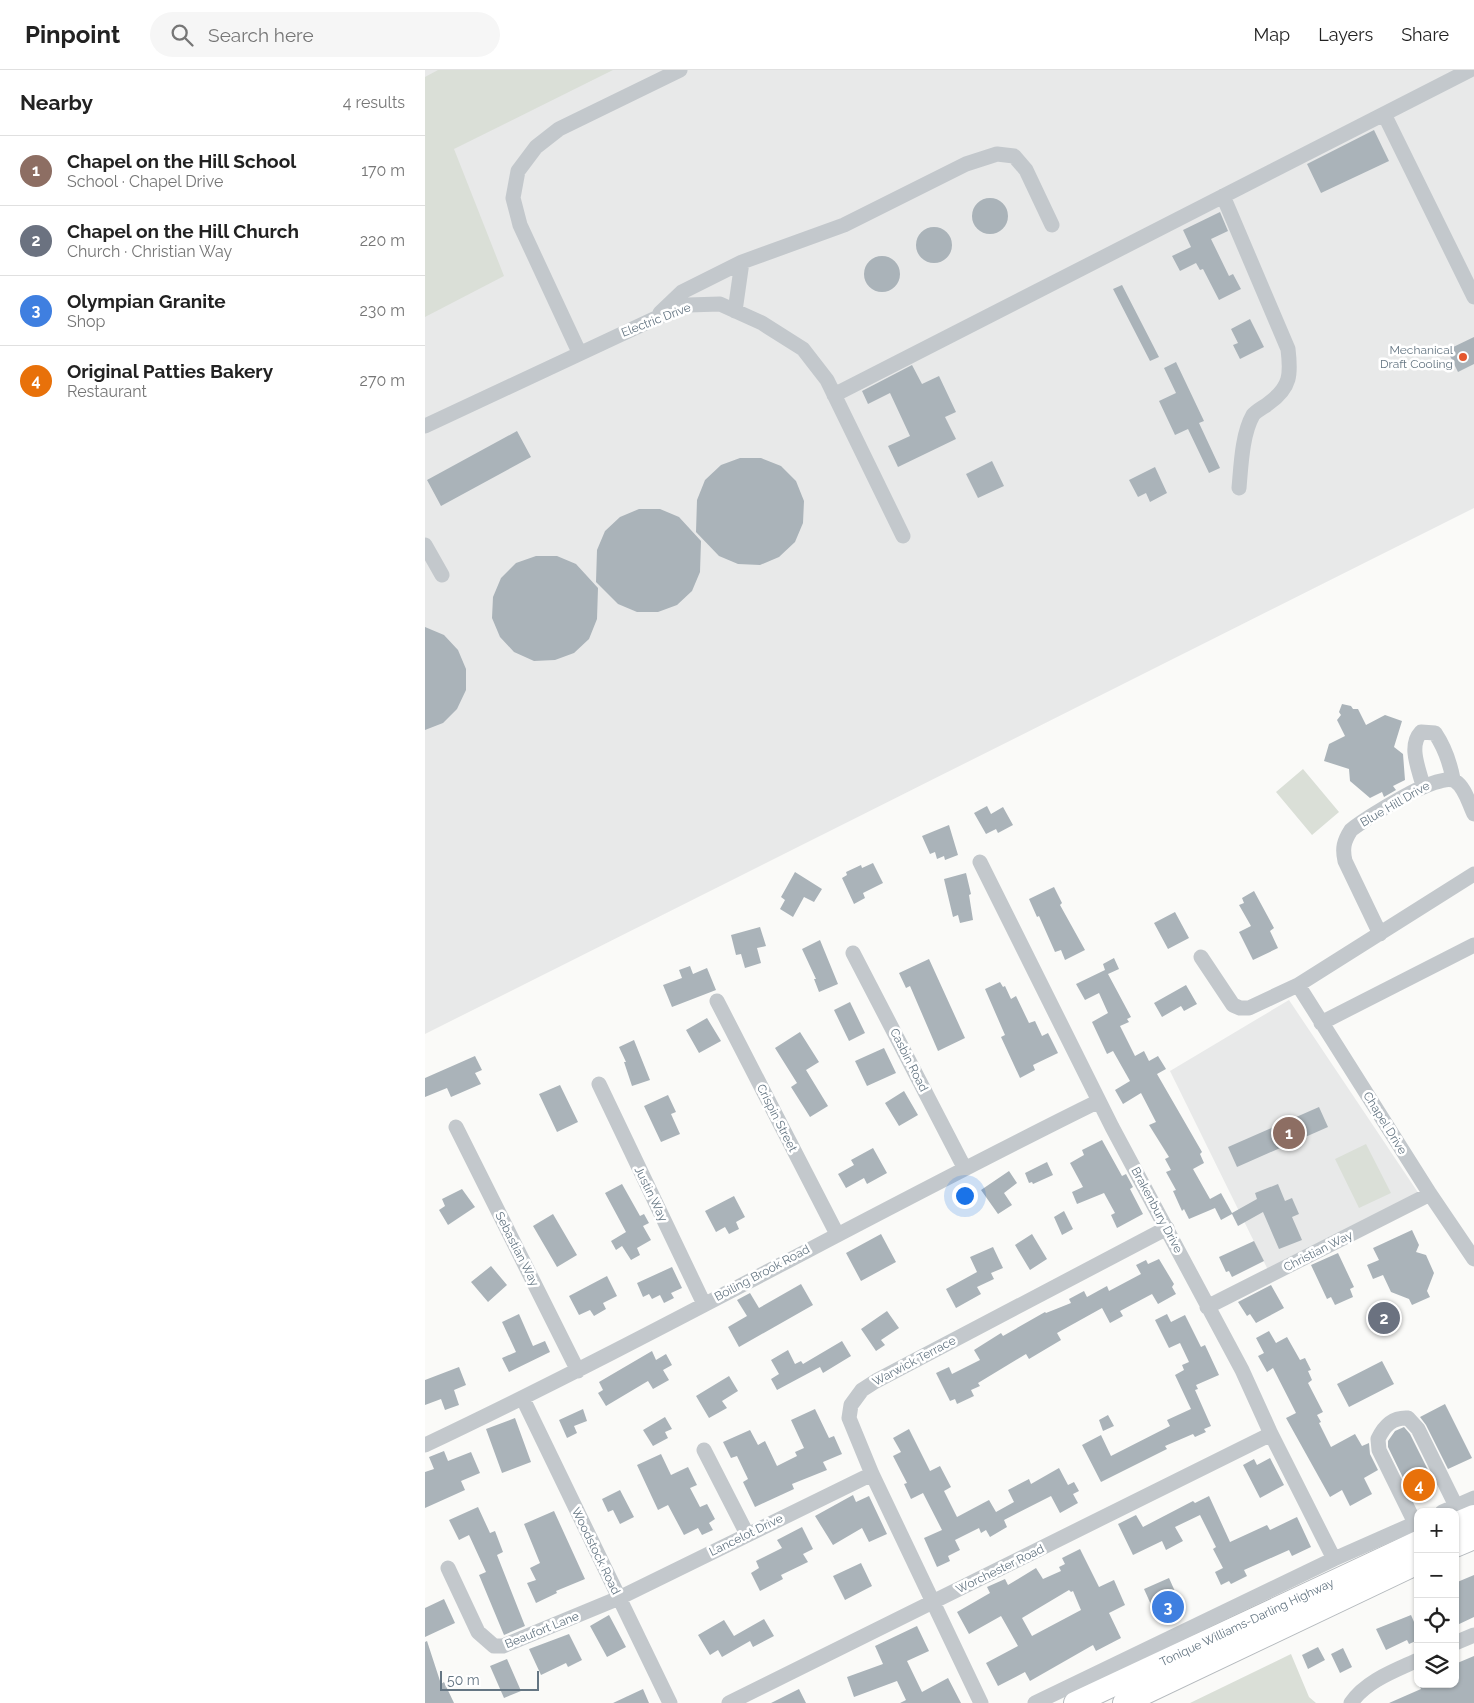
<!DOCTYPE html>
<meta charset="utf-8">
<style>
:root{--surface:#fff;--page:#f6f6f6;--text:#222;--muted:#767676;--line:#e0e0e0;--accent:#e4572e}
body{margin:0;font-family:Raleway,sans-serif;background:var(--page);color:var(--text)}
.controls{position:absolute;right:15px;bottom:15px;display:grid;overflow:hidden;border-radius:10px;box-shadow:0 1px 4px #0004}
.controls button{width:45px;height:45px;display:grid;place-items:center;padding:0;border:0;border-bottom:1px solid var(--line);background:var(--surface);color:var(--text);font:25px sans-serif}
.scale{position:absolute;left:15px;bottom:12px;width:99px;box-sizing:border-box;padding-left:5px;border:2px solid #657683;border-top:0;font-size:14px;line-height:18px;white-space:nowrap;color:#657683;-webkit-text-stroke:4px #fff;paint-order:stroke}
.you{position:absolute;left:539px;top:1125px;width:18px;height:18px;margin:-12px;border:4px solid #fff;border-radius:50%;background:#1a73e8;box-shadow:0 0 0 8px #1a73e833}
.badge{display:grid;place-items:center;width:32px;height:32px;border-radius:50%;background:var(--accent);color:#fff;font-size:16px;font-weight:700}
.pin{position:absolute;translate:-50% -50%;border:2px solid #fff;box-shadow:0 1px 5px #0006}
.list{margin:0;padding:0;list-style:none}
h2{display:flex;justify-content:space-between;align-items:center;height:65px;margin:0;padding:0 20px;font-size:21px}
h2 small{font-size:16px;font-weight:400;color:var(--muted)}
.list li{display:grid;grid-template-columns:32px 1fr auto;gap:15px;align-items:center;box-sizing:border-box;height:70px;padding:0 20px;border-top:1px solid var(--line)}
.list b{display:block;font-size:19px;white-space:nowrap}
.list p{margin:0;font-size:16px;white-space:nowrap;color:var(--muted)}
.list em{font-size:16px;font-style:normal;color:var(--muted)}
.icon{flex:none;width:28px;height:28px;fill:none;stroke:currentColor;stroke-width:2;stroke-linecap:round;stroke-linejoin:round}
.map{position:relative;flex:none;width:1049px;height:1633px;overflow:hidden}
header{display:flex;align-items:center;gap:30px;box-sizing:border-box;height:70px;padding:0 25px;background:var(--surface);border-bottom:1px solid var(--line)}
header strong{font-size:24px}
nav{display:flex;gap:28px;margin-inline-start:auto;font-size:18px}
.search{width:350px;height:45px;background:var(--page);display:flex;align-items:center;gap:12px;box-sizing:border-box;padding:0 18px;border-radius:28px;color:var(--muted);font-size:19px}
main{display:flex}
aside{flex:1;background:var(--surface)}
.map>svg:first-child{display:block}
.built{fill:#e8e9e9}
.green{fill:#dadfd7}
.building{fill:#aab3b9;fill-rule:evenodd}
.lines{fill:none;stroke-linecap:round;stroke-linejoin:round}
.highway-casing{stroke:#b4b9bd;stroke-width:24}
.minor{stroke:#c3c8cc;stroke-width:15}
.highway{stroke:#fff;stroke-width:22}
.poi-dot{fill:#e4572e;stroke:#fff;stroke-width:2}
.labels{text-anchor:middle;stroke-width:5;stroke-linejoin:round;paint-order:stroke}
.street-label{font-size:12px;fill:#657683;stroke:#fff}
.poi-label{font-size:12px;fill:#657683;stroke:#fff;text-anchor:end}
</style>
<header>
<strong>Pinpoint</strong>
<div class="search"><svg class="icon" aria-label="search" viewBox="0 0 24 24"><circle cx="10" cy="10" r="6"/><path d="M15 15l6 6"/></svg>Search here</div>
<nav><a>Map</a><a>Layers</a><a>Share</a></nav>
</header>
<main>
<aside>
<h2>Nearby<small>4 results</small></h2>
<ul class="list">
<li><span class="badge" style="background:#8d6e63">1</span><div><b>Chapel on the Hill School</b><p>School · Chapel Drive</p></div><em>170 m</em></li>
<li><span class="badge" style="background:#6b7280">2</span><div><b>Chapel on the Hill Church</b><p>Church · Christian Way</p></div><em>220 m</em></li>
<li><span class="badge" style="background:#3f7fe0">3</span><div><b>Olympian Granite</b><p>Shop</p></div><em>230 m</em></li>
<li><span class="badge" style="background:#e8710a">4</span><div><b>Original Patties Bakery</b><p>Restaurant</p></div><em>270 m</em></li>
</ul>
</aside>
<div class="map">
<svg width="1049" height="1633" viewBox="0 0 1049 1633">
<rect width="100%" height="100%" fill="#fafaf8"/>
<!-- built -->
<path class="built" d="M0,0H1049V438L0,964Z
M864,930L994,1124L843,1200L745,1001Z"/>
<!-- green -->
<path class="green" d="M13,0H188L29,79L79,206L0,247V7Z
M878,699L914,742L887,765L851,722Z
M941,1074L966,1123L934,1138L910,1089Z
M866,1584L884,1627L891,1633H765Z"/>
<!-- building -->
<path class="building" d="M949,60L964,91L896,123L882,94Z
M547 146a18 18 0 1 1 36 0a18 18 0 1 1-36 0Z
M795,142L803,161L786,169L804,206L808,204L816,219L794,230L778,199L775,200L771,193L755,201L747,186L766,177L758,160Z
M491 175a18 18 0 1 1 36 0a18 18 0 1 1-36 0Z
M439 204a18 18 0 1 1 36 0a18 18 0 1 1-36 0Z
M697,215L734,287L725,291L688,219Z
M825,249L839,277L815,289L808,275L813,273L806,259Z
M1049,267V294L1033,302L1022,280Z
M751,292L779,351L774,353L795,398L784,403L763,359L750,365L734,331L751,323L739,298Z
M487,295L497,314L514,306L531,342L520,347L531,369L473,397L463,376L485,366L465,323L443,334L437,321Z
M92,361L106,387L16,436L2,410Z
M315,388H336L356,396L371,411L379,431L378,453L370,472L354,487L335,495L313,494L294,486L271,462L272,430L280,410L296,395Z
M567,391L579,416L553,428L541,404Z
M730,397L742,423L725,432L721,423L713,427L704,410Z
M214,439H235L254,447L276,471L275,502L267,521L252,535L233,542H212L193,534L171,512L172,480L180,461L195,447Z
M111,486H132L151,494L173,518L172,549L164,569L149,583L130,590L109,591L89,582L75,567L67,548L68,527L76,508L91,493Z
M0,557L19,565L33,580L41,599V620L32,639L18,653L0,660Z
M917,634L926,636L928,639H933L941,655L960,645L977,651L969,677L978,684L980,710L968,716L971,720L959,727L957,722L945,728L925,711L924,699L899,691L904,674L920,666L912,650L916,645L914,642Z
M562,736L566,744L578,737L588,755L573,763L571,759L561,764L549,743Z
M524,755L533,785L520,790L519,786L512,789L510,782L505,784L497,766Z
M448,793L458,813L438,823L440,828L429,834L417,808L422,805L421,802L436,795L437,798Z
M370,802L397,819L389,832L379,827L368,847L355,839L360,830L356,827Z
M541,803L546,824L544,825L548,850L535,853L533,845L528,847L519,809Z
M629,817L637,833L635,835L660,880L640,890L636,880L630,882L614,846L612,847L604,829Z
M829,821L849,858L845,861L853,878L828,890L814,862L826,856L814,835L819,833L817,828Z
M750,842L764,868L743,879L729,853Z
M335,857L341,876L332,878L336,893L320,898L316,884L311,885L306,865Z
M395,870L413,914L394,922L389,909H391L377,879Z
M689,888L694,899L683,904L706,947L702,949L704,952L695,956L710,986L719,981L724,991L733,986L741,999L732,1004L777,1082L775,1084L779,1093L768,1099L785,1129L796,1123L807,1143L832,1129L830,1123L853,1114L860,1131L867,1128L874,1144L867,1147L877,1170L854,1179L838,1142L813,1156L807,1144L796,1150L790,1138L764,1149L759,1139L757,1141L748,1121L751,1120L741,1102L746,1100L740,1089L744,1087L724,1055L731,1052L716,1023L698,1034L690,1020L705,1011L688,981L682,984L667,952L683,943L674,923L660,930L651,914L680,900L678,894Z
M504,889L540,968L513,981L485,916L481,918L474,903Z
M265,896L268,904L282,898L291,920L247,937L238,915L257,908L254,900Z
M575,912L578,917L580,916L586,929L591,926L604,953L610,951L617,966L623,963L633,983L608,995L610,1000L595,1008L576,967L580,965L560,919Z
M761,915L772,934L759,941L756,936L737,947L729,933Z
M425,932L440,963L424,971L409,940Z
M282,948L296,971L274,983L261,960Z
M375,962L394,992L381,1000L403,1036L385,1047L366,1017L372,1013L350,978Z
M209,970L225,1010L207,1016L199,992H201L194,977Z
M459,978L471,1003L442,1016L430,991Z
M50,986L57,1000L50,1003L56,1014L26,1027L22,1018L0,1027V1008Z
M135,1015L153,1052L132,1062L114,1024Z
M479,1021L493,1045L474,1056L460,1033Z
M243,1025L251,1042L246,1044L255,1064L236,1072L219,1036Z
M894,1037L903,1057L812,1097L803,1077Z
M677,1070L697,1106L701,1104L708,1117L705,1119L718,1144L692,1158L686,1145L690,1143L679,1123L652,1134L647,1122L658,1117L645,1093L659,1085L657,1080Z
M448,1078L462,1103L442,1114L439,1108L421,1118L413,1104L429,1095L426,1090Z
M622,1092L628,1105L608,1114L607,1112L604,1113L600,1103Z
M584,1101L592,1113L579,1123L587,1135L573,1144L556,1120Z
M197,1114L215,1146L219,1144L224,1153L218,1156L226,1170L212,1178L215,1185L206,1190L197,1176L191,1180L186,1171L201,1162L180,1123Z
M37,1119L50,1137L23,1155L14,1140L20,1136L17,1129Z
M309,1126L320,1147L311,1152L314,1159L304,1164L300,1157L291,1162L280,1141Z
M639,1141L648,1159L637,1165L629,1147Z
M128,1144L152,1185L132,1197L108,1156Z
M987,1160L994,1175L991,1182L1001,1185L1009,1203L1002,1221L1005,1227L987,1235L984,1229L966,1222L958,1205L948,1209L942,1195L954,1190L948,1178Z
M456,1164L471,1192L436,1211L421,1183Z
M607,1164L622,1189L605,1200L590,1175Z
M829,1171L839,1191L807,1207L804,1201L801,1202L794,1187Z
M568,1177L578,1198L566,1203L569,1209L552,1217L556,1224L531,1238L521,1219L552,1202L545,1187Z
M913,1183L929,1217L925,1219L928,1227L910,1235L906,1227L902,1229L886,1195Z
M734,1189L749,1214L747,1217L751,1224L733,1234L727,1224L695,1241L698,1246L685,1253L677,1238L632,1263L636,1270L604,1289L601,1284L553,1313L555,1316L546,1320L549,1326L532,1334L530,1329L525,1331L511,1303L524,1297L527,1304L555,1290L549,1280L576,1263L578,1266L620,1242L621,1243L646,1233L644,1229L659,1221L662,1227L682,1216L684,1221L716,1204L711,1195L721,1190L723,1194Z
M66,1196L82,1215L63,1232L46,1212Z
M247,1197L257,1218L246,1223L249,1228L239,1233L235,1225L227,1229L224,1224L218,1227L212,1213Z
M182,1206L192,1226L178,1233L181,1239L169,1246L165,1240L154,1245L144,1226Z
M376,1214L388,1235L314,1277L303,1257L322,1246L312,1230L325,1223L334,1238Z
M846,1215L859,1238L831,1253L825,1244L822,1246L813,1232Z
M462,1241L474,1258L456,1270L460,1275L451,1281L436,1259Z
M94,1244L108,1276L120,1271L125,1282L84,1302L77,1288L91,1282L77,1252Z
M742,1244L746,1252L760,1245L776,1277L780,1275L794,1305L771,1315L773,1319L770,1320L786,1356L779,1359L781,1362L770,1367L768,1364L740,1376L742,1379L676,1412L657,1375L676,1365L686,1386L745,1356L742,1350L766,1339L750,1305L759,1300L757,1295L764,1292L755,1273L744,1278L730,1250Z
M844,1261L851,1273L862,1267L875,1290L880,1288L886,1300L883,1301L887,1310L883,1313L898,1342L892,1345L896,1352L894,1353L906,1377L930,1364L937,1376L944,1373L945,1384L953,1400L939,1408L947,1424L925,1436L917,1420L905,1427L861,1348L871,1343L848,1298L842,1302L833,1286L839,1283L831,1268Z
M417,1271L426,1286L398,1303L395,1297L352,1320L346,1309L354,1304L346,1290L363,1280L370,1294L376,1291L378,1294Z
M227,1281L231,1290L241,1284L247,1295L238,1300L244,1310L228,1319L223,1311L181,1336L173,1323L178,1320L174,1312Z
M957,1291L969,1314L924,1337L912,1314Z
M34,1297L41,1315L29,1320L34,1335L20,1340L16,1329L0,1335V1310Z
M304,1306L313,1321L297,1331L302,1338L284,1348L271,1326Z
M1020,1334L1047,1388L1023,1399L1001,1355L995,1347Z
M158,1339L162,1351L149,1356L152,1363L142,1368L134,1350Z
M390,1339L404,1368L409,1366L417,1384L398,1392L402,1400L367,1414L369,1419L330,1437L318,1412L323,1409L312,1386L306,1388L298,1372L325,1360L333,1375L340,1371L352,1396L372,1386L370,1382L379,1378L366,1350Z
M683,1345L689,1356L678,1361L674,1350Z
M240,1347L247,1359L240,1362L243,1368L228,1376L218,1360Z
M90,1348L106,1392L77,1403L61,1359Z
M979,1357L985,1364L1007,1408L984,1420L963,1377V1371L970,1361Z
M484,1359L505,1401L515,1396L526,1417L519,1421L532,1447L564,1430L571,1442L589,1432L583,1420L604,1409L606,1414L634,1398L643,1415L649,1412L654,1421L648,1424L653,1433L635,1443L626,1426L579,1450L582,1457L565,1467L561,1460L556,1463L554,1458L530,1470L535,1480L523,1486L525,1491L512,1497L499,1468L517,1460L498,1423L486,1429L479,1414L482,1413L468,1386L476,1382L468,1368Z
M19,1381L23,1391L46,1382L55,1403L36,1411L40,1420L0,1438V1402L9,1399L4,1387Z
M236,1384L246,1405L263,1397L272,1415L265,1418L275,1437L282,1434L290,1449L284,1453L288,1460L277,1465L273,1458L259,1465L243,1435L233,1440L212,1395Z
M845,1388L859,1415L835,1428L818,1395L829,1389L832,1395Z
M195,1420L209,1447L195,1454L188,1440L183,1442L177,1429Z
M428,1425L431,1432L444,1426L462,1464L444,1472L437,1458L408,1475L390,1446Z
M784,1426L805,1472L842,1455L845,1460L872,1447L886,1477L867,1486L864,1480L819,1500L822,1506L806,1514L804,1511L796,1515L790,1502L798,1498L788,1479L791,1477L775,1445L750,1457L758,1471L741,1480L737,1471L708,1485L693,1454L711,1445L718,1457L768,1431L770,1433Z
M53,1437L65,1463L70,1461L78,1482L72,1485L100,1556L79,1565L54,1505L61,1502L44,1465L34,1470L24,1450Z
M129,1441L160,1509L131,1521L132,1523L111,1533L102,1513L111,1510L105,1498L115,1493L99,1454Z
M377,1457L388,1479L378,1484L383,1492L356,1505L358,1509L335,1521L326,1503L334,1498L331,1491L357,1478L352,1470Z
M655,1479L674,1517L689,1510L700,1535L684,1543L696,1568L671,1581L668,1575L605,1611L600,1602L573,1616L561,1593L593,1576L576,1546L544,1564L532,1542L565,1523L562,1517L580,1509L583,1515L611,1498L618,1509L636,1501L634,1497L640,1494L637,1488ZM644,1520L646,1522L648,1521L656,1540L607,1566L597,1548Z
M436,1493L447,1516L420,1530L408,1506Z
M1049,1505V1547L1030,1556V1513Z
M744,1508L757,1537L732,1548L719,1519Z
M19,1529L30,1553L0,1567V1538Z
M184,1545L201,1577L182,1587L165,1556Z
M986,1545L993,1561V1570L984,1574L982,1570L961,1580L951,1559Z
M339,1549L349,1566L328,1577L325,1571L297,1587L293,1580L285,1585L273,1565L299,1550L309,1566Z
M492,1556L504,1581L482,1591L497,1622L523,1608L536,1633H475L481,1630L472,1611L429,1627L422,1607L458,1594L450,1576Z
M144,1564L157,1590L143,1597L141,1593L116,1605L104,1579Z
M2,1571L16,1614L19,1612L29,1633H0V1572Z
M893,1577L900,1590L883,1599L877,1585Z
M918,1578L927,1597L915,1603L906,1584Z
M1049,1586V1633H964L996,1619L994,1614H1030V1594Z
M82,1589L96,1621L79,1628L65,1596Z
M218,1619L224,1633H188Z
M374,1619L381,1633H346Z"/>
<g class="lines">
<defs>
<g id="highway">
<path d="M1030,1454L1049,1446"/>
<path d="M1030,1476L1049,1468"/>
<path id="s1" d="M650,1633L993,1472"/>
<path d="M699,1633L993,1493"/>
</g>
</defs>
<!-- highway casing -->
<use href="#highway" class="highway-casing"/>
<!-- minor -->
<path class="minor" d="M959,44L1049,227
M798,126L863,279C866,304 866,317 844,333C839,337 831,341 828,345C817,364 816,396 814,418
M310,241L317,192
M235,243L257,222L317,192L419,155L541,94L572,84L589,86L601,100L627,155
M154,282L95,155L88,128L93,101L111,77L134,59L255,0
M409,325L1045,0
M0,356L231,248L263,235L295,234L337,253L378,279L402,310L478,466
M0,475L17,505
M998,716C994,699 983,676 996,662L1010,663C1020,678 1025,693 1028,709
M555,792L687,1057L817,1300L846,1364L909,1489
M955,864L920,791C917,778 919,771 926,760C941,748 1014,701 1030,711C1040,717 1044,734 1049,744
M428,883L539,1097
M776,887L808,935L815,938H824L873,915L1049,804
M873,915L1005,1124L1049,1189
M292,931L412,1164
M896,953L1049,875
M174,1014L279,1234
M31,1057L153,1301
M782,1237L1005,1124
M98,1329L245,1633
M0,1375C228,1267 448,1142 674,1031
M279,1380L322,1464
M1017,1442L1049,1428
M990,1453L954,1380L953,1369C959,1356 967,1347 983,1348L993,1359L1031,1436
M23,1498L53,1562L69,1576H78L194,1528L447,1404
M1030,1573L1049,1565
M304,1633L846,1364
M556,1633L447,1404L424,1348L426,1335L437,1320L451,1311L742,1158
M610,1633L909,1489L993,1452
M926,1633C941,1611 969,1601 993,1590"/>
<!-- highway -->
<use href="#highway" class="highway"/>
</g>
<!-- markers -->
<circle class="poi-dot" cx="1038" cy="287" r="5"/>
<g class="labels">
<!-- street labels -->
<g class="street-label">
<text transform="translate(231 250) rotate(-21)" y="4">Electric Drive</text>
<text transform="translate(970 734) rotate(-30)" y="4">Blue Hill Drive</text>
<text transform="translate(484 990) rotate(63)" y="4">Casbin Road</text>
<text transform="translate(352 1048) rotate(63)" y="4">Crispin Street</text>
<text transform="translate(960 1053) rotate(58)" y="4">Chapel Drive</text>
<text transform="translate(226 1124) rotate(64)" y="4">Justin Way</text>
<text transform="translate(732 1140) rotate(62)" y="4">Brakenbury Drive</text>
<text transform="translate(92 1179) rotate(63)" y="4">Sebastian Way</text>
<text transform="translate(893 1181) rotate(-27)" y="4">Christian Way</text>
<text transform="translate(337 1203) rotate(-28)" y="4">Boiling Brook Road</text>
<text transform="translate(489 1291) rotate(-28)" y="4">Warwick Terrace</text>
<text transform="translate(321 1465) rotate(-26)" y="4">Lancelot Drive</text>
<text transform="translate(171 1481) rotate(64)" y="4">Woodstock Road</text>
<text transform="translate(575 1499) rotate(-26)" y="4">Worchester Road</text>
<text dy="4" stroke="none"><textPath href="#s1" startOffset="190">Tonique Williams-Darling Highway</textPath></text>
<text transform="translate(117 1560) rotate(-22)" y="4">Beaufort Lane</text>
</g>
<!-- poi labels -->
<g class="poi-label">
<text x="1028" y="284">Mechanical<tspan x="1028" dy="14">Draft Cooling</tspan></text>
</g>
</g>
</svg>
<div class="controls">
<button>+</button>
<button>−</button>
<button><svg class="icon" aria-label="locate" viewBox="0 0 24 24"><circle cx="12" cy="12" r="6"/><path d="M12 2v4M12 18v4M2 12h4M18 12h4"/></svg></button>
<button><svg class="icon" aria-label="layers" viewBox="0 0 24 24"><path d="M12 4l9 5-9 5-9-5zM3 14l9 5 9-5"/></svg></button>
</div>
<div class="scale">50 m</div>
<div class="you"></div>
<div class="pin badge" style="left:864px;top:1063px;background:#8d6e63">1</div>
<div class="pin badge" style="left:959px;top:1248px;background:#6b7280">2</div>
<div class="pin badge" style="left:743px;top:1537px;background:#3f7fe0">3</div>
<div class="pin badge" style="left:994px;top:1415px;background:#e8710a">4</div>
</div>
</main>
